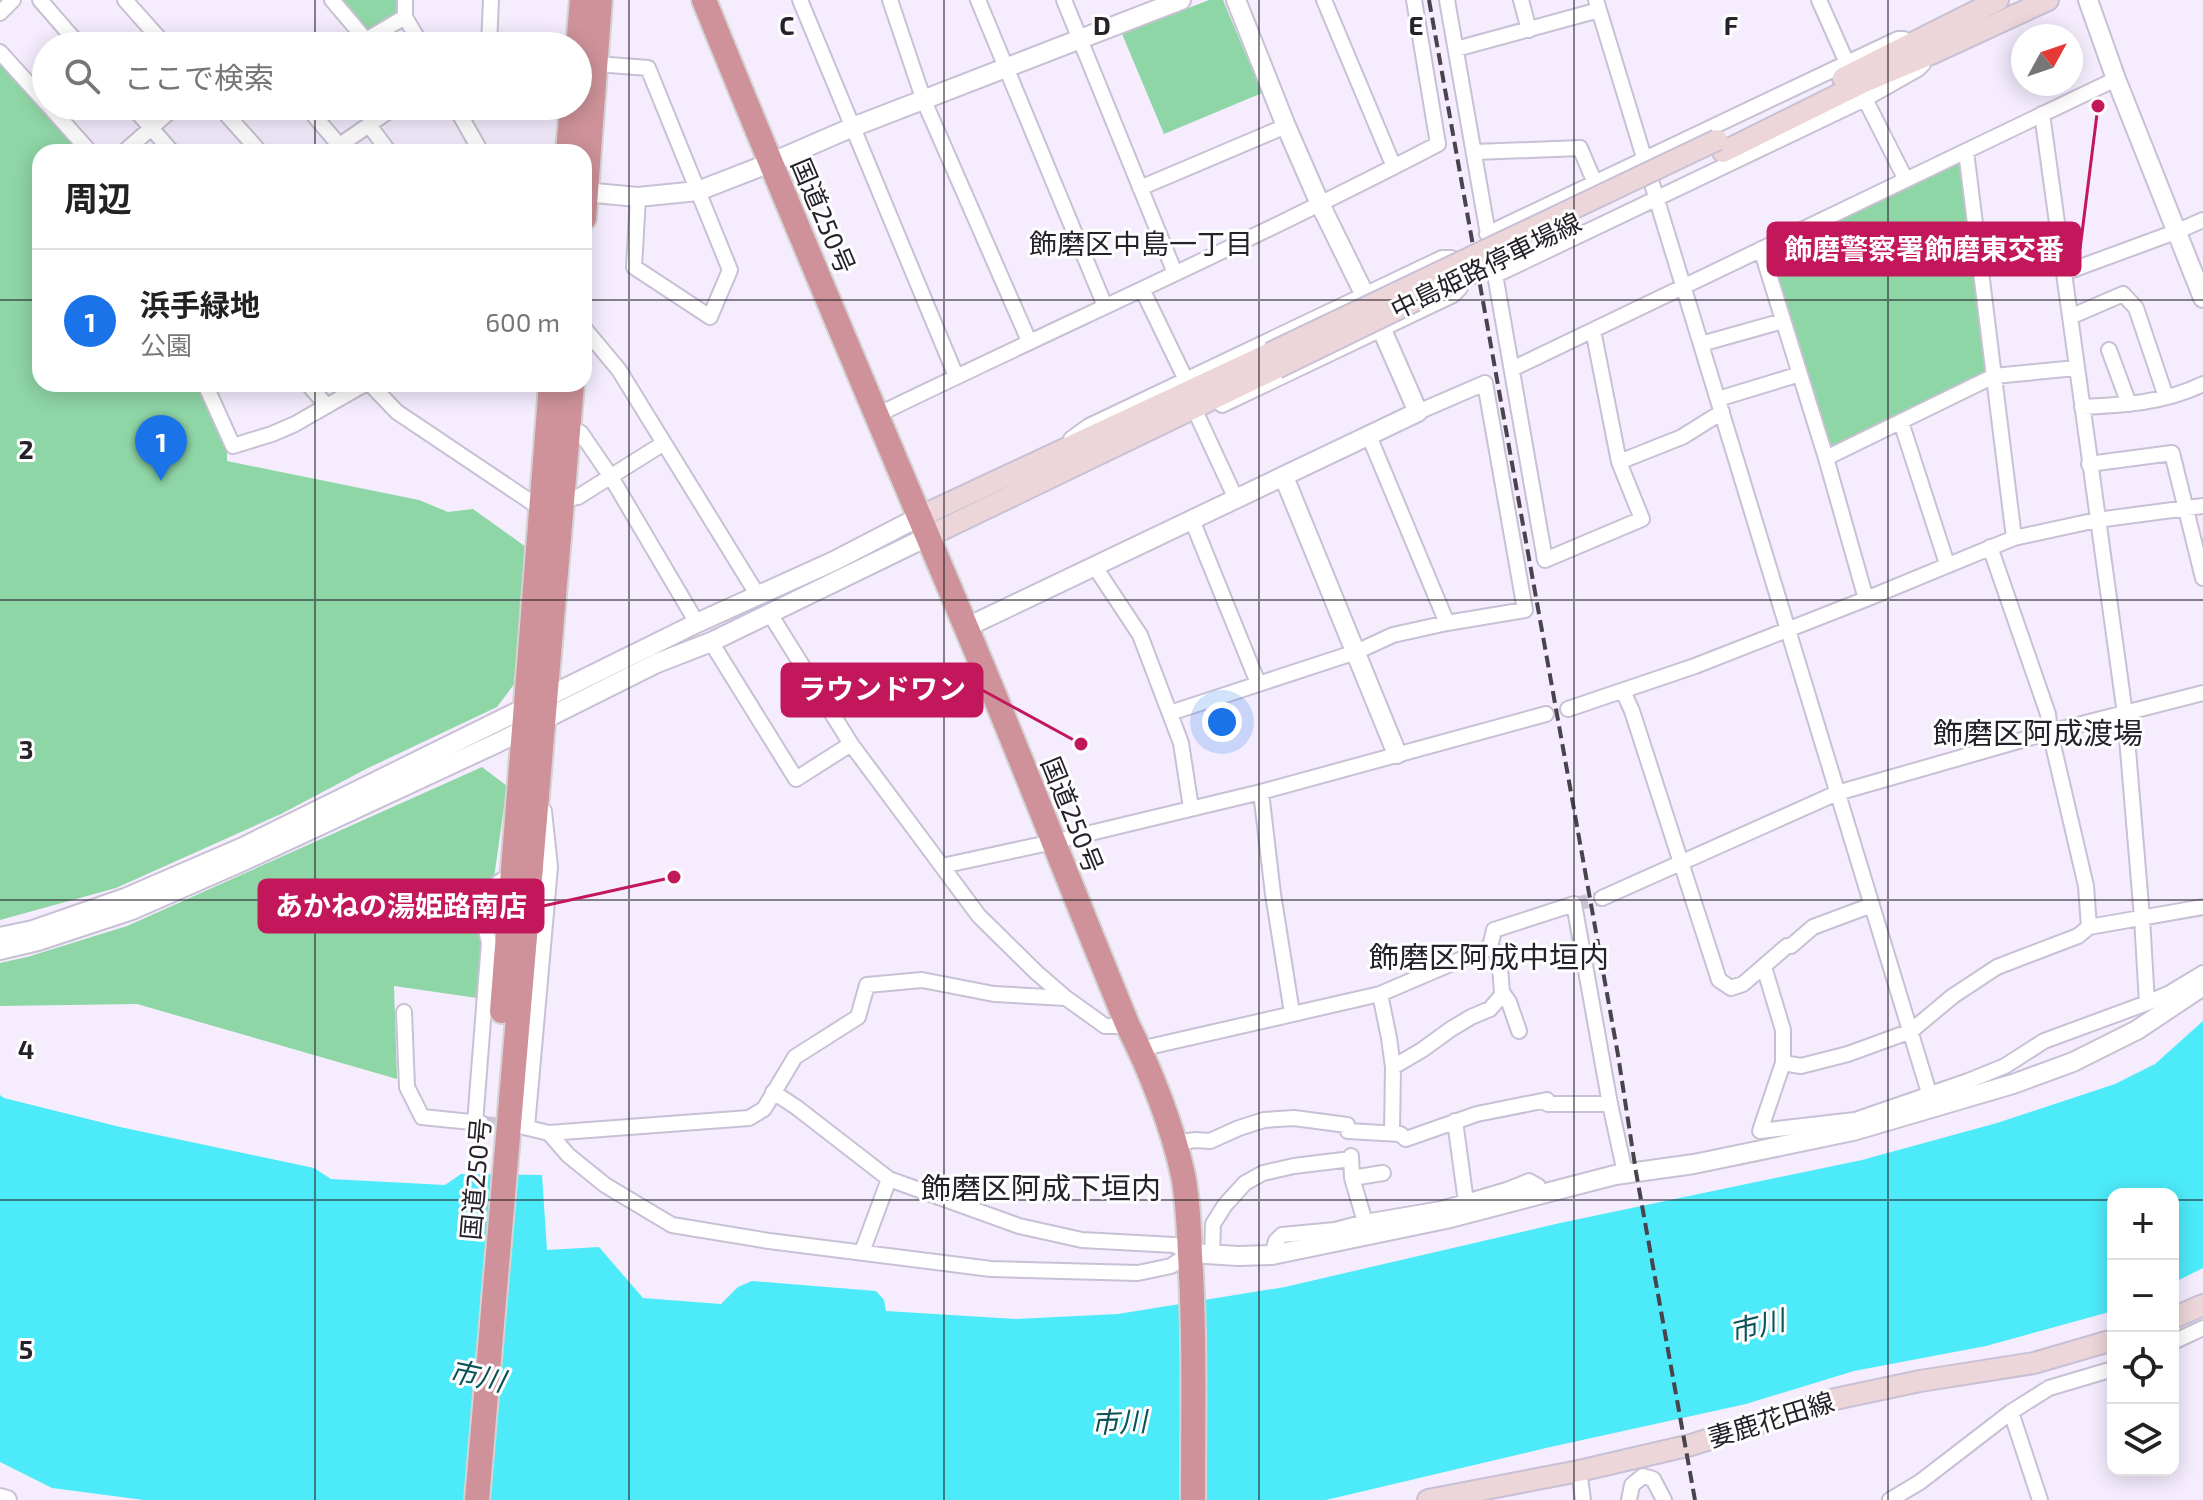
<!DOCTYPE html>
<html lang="ja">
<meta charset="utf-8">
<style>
:root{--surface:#fff;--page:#f2f2f2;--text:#222;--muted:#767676;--line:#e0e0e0;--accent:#1a73e8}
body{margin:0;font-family:"Exo 2","Noto Sans JP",sans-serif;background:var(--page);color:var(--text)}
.controls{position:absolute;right:24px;bottom:24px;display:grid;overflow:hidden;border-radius:16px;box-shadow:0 4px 20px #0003}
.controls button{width:72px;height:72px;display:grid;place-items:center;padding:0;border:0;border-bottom:2px solid var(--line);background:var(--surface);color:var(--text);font:40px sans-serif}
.compass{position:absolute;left:2011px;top:24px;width:72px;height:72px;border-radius:50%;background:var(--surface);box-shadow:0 4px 20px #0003;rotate:50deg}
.you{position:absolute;left:1222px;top:722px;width:28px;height:28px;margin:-20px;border:6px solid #fff;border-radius:50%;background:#1a73e8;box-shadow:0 0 0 12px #1a73e833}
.badge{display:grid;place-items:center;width:52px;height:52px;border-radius:50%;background:var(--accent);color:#fff;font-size:26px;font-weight:700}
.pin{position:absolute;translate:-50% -66px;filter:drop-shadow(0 2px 4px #0008)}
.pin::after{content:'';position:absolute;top:42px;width:28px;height:24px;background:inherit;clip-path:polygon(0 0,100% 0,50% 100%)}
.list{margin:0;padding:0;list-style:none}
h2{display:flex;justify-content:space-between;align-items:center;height:104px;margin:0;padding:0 32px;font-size:34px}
h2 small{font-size:26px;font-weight:400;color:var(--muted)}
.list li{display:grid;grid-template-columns:52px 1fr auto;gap:24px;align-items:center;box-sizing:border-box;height:144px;padding:0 32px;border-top:2px solid var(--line)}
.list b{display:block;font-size:30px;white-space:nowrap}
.list p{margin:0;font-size:26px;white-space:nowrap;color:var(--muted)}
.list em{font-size:26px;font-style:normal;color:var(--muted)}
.icon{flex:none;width:44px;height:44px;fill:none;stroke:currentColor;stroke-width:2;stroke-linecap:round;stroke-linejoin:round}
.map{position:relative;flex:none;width:2203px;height:1500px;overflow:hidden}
.search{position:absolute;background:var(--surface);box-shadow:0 4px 20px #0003;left:32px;top:32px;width:560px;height:88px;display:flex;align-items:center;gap:20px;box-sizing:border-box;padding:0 28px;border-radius:44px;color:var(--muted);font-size:30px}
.panel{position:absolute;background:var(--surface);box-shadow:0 4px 20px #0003;left:32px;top:144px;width:560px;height:248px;border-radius:24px}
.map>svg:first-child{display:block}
.green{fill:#8fd6a6}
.water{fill:#4debf9}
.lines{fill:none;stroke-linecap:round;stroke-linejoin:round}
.minor-tunnel{stroke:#ccc4d4;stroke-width:14;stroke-dasharray:14 7;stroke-linecap:butt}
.minor-casing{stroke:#c8c0d4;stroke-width:18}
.tertiary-casing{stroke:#c8c0d4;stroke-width:22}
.secondary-casing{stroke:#c8c0d4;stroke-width:24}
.trunk-casing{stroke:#d4d3d4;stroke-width:28}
.minor{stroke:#fff;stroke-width:14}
.tertiary{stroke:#fff;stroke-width:18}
.secondary{stroke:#edd6d9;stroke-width:20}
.trunk{stroke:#cf929a;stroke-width:24}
.rail{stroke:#48434d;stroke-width:4;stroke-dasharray:12 6;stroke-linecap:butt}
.secondary-bridge-casing{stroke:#c8c0d4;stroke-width:24;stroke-linecap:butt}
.secondary-bridge{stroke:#edd6d9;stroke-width:20}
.grid{fill:none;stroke:#26222a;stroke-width:2;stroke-opacity:0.55}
.labels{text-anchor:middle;stroke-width:6;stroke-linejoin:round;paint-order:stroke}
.street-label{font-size:26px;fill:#26222a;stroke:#fefefe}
.neighbourhood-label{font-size:28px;fill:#26222a;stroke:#fefefe}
.water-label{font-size:28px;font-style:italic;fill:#0b5157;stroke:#fefefe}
.quarter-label{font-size:30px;fill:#26222a;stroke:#fefefe}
.grid-label{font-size:26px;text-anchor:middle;font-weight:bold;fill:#26222a;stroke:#fefefe;stroke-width:6;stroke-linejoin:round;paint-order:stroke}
.leader{fill:none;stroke:#c2185b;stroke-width:3}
.callout-dot{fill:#c2185b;stroke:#fefefe;stroke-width:3}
.callout{fill:#c2185b;stroke:#c2185b;stroke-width:3}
.callout-label{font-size:28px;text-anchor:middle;font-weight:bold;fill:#fff}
</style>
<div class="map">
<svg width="2203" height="1500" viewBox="0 0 2203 1500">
<rect width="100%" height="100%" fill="#f5edfe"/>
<!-- green -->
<path class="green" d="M339,0H400V13L371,30H364Z
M1209,0H1223L1262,93L1164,134L1122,34Z
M0,59L82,152H40V384H200L227,443V461L419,500L448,512L473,509L526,547L515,683L497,707L366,769L281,814L116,888L0,920Z
M1956,160L1962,165L1987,369L1981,377L1836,447L1828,444L1769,253Z
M482,767L507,786L477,998L394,986L397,1079L137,1004L0,1006V963L27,957L127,926Z"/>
<!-- water -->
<path class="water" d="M2203,1021V1268L2173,1283V1194H2113V1311L1986,1346L1854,1371L1746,1404L1546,1448L1326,1500H144L52,1488L0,1462V1095L4,1098L120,1127L314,1168L331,1179L445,1185L461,1174L542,1175L547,1250L599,1247L643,1298L721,1304L738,1287L752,1281L876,1291L884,1300L886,1311L1016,1319L1118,1314L1285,1287L1560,1223L1862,1160L1997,1123L2115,1084L2155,1064Z"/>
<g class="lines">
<!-- minor-tunnel -->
<path class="minor-tunnel" d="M1574,904L1602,898
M482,1123L515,1126"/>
<defs>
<path id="minor" d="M40,0L80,46
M125,0L166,46
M332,0L366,40L405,17
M405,0V17L422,46
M800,0L956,376
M890,0L924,101L1029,341
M978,0L1105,306
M1064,0L1175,273
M1324,0L1394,167
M1447,0L1545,560L1642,519L1619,462L1593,330
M1521,0L1529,30
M1596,0L1930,1096
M1819,0L1847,63
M0,13L13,0
M244,46L250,41L254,46
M489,46L491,0
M1456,49L1599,10
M0,52L46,103
M597,64L648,68L730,270L710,317L634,267L638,197
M1865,99L1906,180
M49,106L90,152
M132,106L172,152
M219,106L260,152
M306,106L345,152
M455,106L481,152
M2042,114L2125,714L2142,918L2147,1003
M369,125L389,152
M1966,151L2014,538
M124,152L176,106
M330,152L396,106
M1475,152L1580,148L1595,183
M1140,188L1286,126
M1487,234L1847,63L1898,39H1904
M1761,249L1826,458L1866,599
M2064,273L2178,231L2203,220
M1496,275L1865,99L1918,69L1923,64
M1142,289L1186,380
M2070,317L2123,294L2136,308L2166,397
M584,328L619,370L757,594
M1701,344L1783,321
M2109,350L2129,404
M1512,369L2116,79
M205,384L233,446L272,434L295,424L365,384
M308,384L327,406
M370,384L397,412L540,508
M1718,399L1800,374
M2082,407C2123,405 2165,403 2203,384
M877,415C1064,324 1254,240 1438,144L1414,0
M1198,417L1236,499
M1901,422L1947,564
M568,426L581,433L611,477L697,623
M1369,436L1447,623
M1071,439L1089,426L1442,258H1451L1460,288L1453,295L1222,405
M1826,458L1994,376L2076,368
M1619,462L1682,437L1722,412
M2089,464L2172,453L2203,578
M562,499L578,497L664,443
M1192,520L1258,683
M1990,547L2048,714L2050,732L2086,886L2089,927
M1095,567L1140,635L1181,743L1191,808
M770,614L851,744L979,916L1037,973L1066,998
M711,642L796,779L851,744
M1623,691L1632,711L1719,980L1731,988L1743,984L1787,946H1791L1813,927L1872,905
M1568,709L1695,666L1866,599L2014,538L2097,520L2203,506
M1170,713L1356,652L1393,635L1447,623L1525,610L1485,383L1418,412
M1261,792L1273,894L1292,1013
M942,866L1053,842L1261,792L1546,714
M1602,898L1837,793L2050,732L2203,693
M1490,947L1497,953L1500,967L1502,992L1509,1002L1519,1031
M1764,967L1783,1030V1063L1760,1131L1855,1120
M1380,994L1389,1038L1393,1067L1392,1133
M404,1012L407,1087L422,1117L481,1123
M1140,1049L1380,994L1490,947L1494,930L1574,904L1610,1104L1625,1173
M1783,1063L1801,1066L1848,1054L1911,1031L1953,996L1997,967L2078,936L2089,927L2203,907
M1393,1067L1422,1050L1451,1029L1471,1017L1490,1009L1503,994
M1455,1121L1466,1202L1507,1190L1529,1181L1538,1186L1539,1194
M475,1123L489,943C485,927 482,906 490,891C494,884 504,879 511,875
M524,1127L549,1133L749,1118L764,1109L795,1057L858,1017L867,985L922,980L994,994L1066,998L1105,1026H1128
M527,1127L550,867L544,811
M1853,1131L1855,1120L1968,1081L2005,1066L2044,1041L2147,1003L2170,993L2203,973
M549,1133L568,1155L605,1185L672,1225L769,1241L991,1269L1138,1273L1171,1266L1190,1253L1174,1245L1082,1240L1019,1226L889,1179L796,1107L773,1092
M1173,1143L1196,1140L1210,1141L1239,1128L1264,1120L1294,1118L1347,1125L1348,1131L1400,1134L1406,1139L1477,1114L1547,1100L1548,1104H1610
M1351,1156L1352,1178L1365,1222
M1352,1178L1383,1173
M862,1252L889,1179
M1212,1255L1213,1224L1225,1205L1245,1183L1263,1173L1294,1166L1351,1159
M1272,1255L1276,1241L1282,1235L1335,1230L1365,1222L1441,1209L1466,1202
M2173,1342L2203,1328
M2011,1412L2040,1500
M1579,1471L1583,1500
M1629,1500L1632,1485L1643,1476L1653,1479L1664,1500
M1890,1500L1920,1482L2011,1412L2049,1388L2113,1369"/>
<path id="tertiary" d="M2088,0L2116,79L2203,298
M584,192L638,197L698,191L770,163L853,127L1181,0
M1284,477L1397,754
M967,627L1418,412L1382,330L1320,204L1286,126L1236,0
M0,937L33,930L125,898L243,847L697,623L834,561L919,517
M0,950L38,941L132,910L239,863L497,743L657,663L711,642L927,537
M1190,1253L1238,1256L1272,1255L1446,1219L1615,1175L1694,1164L1853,1131L2013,1084L2073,1062L2137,1030L2203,986
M0,1498L7,1500"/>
<path id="secondary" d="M1843,78L1998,0
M1723,152L1864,82L1931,54L2048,0
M919,517L1270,353
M927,537L1277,368
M2173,1318L2203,1305
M1428,1500L1579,1471L1691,1445L1835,1399L1920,1381L2034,1363L2113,1340"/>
<path id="trunk" d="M704,0C789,210 878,418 966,627C1022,759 1073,893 1128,1026C1150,1069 1173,1128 1183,1175C1188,1201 1189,1228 1190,1255C1195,1336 1193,1418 1193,1500
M578,46L582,0
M568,152L572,106
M584,218L600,0
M502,1011L551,384
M477,1500L572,384"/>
</defs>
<!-- minor casing -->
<use href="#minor" class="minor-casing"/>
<!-- tertiary casing -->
<use href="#tertiary" class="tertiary-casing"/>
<!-- secondary casing -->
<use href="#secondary" class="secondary-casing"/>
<!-- trunk casing -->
<use href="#trunk" class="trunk-casing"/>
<!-- minor -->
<use href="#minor" class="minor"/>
<!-- tertiary -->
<use href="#tertiary" class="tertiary"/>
<!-- secondary -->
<use href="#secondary" class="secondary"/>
<!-- trunk -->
<use href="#trunk" class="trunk"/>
<!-- rail -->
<path class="rail" d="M1429,0L1618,1055L1636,1172L1695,1500"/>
<defs>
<path id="secondary-bridge" d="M1270,353L1717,140
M1277,368L1474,272"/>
</defs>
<!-- secondary-bridge casing -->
<use href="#secondary-bridge" class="secondary-bridge-casing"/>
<!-- secondary-bridge -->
<use href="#secondary-bridge" class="secondary-bridge"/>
</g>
<!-- grid -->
<path class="grid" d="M315,0V46M629,0V1500M944,0V1500M1259,0V1500M1574,0V1500M1888,0V1500M315,106V152M0,300H40M584,300H2203M315,384V1500M0,600H2203M0,900H2203M0,1200H2113M2173,1200H2203"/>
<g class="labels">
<!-- street labels -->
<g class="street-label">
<text transform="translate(823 216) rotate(67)" y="9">国道250号</text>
<text transform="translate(1486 266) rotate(-26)" y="9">中島姫路停車場線</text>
<text transform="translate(1072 815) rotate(68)" y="9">国道250号</text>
<text transform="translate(476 1179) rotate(-85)" y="9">国道250号</text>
<text transform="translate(1771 1420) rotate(-17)" y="9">妻鹿花田線</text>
</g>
<!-- neighbourhood labels -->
<g class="neighbourhood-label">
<text x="1141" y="254">飾磨区中島一丁目</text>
</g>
<!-- water labels -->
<g class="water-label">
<text transform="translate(1757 1326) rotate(-14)" y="10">市川</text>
<text transform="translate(477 1376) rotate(12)" y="10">市川</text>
<text transform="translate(1119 1422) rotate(-2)" y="10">市川</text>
</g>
<!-- quarter labels -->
<g class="quarter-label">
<text x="2038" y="744">飾磨区阿成渡場</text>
<text x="1489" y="968">飾磨区阿成中垣内</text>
<text x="1041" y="1199">飾磨区阿成下垣内</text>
</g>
</g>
<g class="grid-label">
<text x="787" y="35">C</text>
<text x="1102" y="35">D</text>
<text x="1416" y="35">E</text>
<text x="1731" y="35">F</text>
<text x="26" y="459">2</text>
<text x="26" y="759">3</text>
<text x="26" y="1059">4</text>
<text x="26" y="1359">5</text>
</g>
<!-- callouts -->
<path class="leader" d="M2098 106L2080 249M1081 744L982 690M674 877L543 906"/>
<g class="callout-dot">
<circle cx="2098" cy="106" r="8"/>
<circle cx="1081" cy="744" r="8"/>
<circle cx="674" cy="877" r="8"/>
</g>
<g class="callout">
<rect x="1768" y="223" width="312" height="52" rx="8"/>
<rect x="782" y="664" width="200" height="52" rx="8"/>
<rect x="259" y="880" width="284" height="52" rx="8"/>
</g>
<g class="callout-label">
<text x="1924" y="259">飾磨警察署飾磨東交番</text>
<text x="882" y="699">ラウンドワン</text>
<text x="401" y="916">あかねの湯姫路南店</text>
</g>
</svg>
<div class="controls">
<button>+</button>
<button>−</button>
<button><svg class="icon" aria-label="locate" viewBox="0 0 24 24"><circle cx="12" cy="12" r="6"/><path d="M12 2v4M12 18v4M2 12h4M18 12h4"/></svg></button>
<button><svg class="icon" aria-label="layers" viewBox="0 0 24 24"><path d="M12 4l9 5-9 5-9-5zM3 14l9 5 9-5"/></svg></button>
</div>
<svg class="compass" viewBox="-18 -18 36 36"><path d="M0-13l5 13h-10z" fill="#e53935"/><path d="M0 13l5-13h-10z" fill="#767676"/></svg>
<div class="you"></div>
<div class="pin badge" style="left:161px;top:481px">1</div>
<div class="search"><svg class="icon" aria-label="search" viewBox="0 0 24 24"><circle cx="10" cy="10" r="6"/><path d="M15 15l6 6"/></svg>ここで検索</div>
<section class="panel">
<h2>周辺<small></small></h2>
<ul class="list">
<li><span class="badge">1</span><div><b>浜手緑地</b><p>公園</p></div><em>600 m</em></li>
</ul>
</section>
</div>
